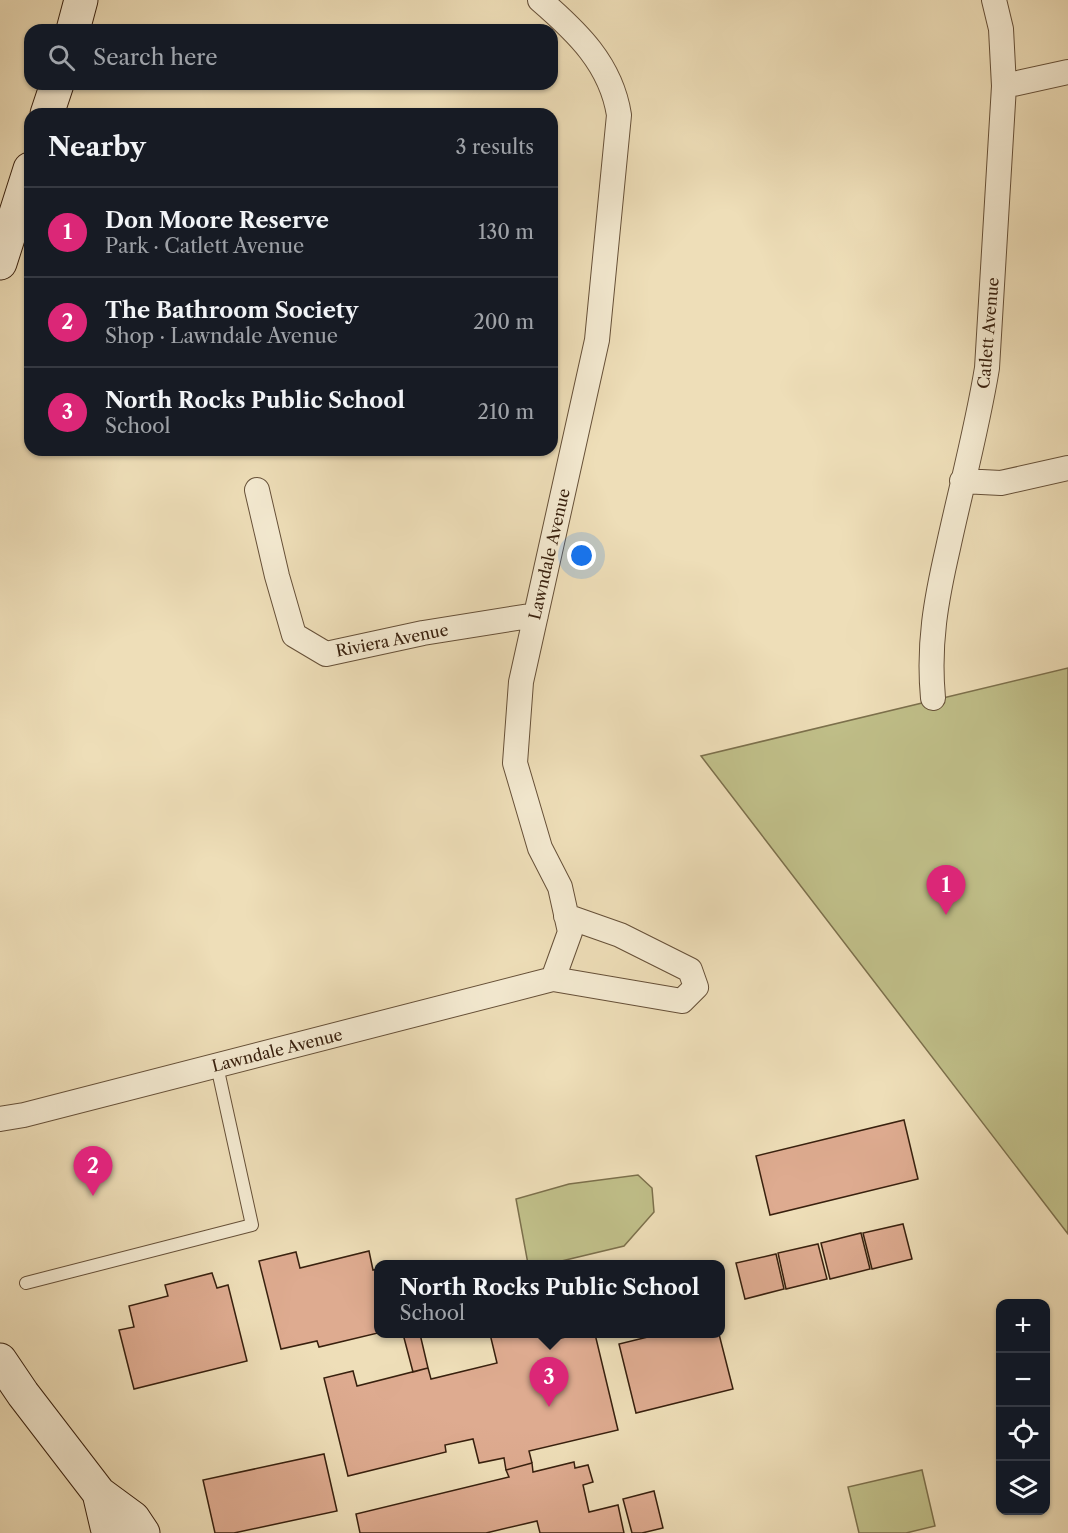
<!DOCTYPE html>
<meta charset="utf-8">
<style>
:root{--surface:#171b24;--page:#20242c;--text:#f1f3f6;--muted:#9ea1a6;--line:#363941;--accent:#db2777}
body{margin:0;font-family:"Libre Caslon Text",serif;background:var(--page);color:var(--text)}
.controls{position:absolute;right:18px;bottom:18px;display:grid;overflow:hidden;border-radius:12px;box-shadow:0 2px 4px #0004}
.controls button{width:54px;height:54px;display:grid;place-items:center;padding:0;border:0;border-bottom:2px solid var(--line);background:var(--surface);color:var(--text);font:30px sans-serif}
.you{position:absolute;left:582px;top:556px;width:21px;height:21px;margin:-15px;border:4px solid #fff;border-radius:50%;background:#1a73e8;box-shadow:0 0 0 9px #1a73e833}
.badge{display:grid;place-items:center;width:39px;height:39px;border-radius:50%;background:var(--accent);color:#fff;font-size:20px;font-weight:700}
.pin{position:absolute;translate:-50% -50px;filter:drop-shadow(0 2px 3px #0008)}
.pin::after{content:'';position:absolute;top:32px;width:21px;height:18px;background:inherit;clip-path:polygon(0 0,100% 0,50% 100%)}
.popup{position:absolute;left:374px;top:1260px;width:351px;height:78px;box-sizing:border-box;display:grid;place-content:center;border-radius:12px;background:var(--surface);filter:drop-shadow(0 2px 4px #0005);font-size:20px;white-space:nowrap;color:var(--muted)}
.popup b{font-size:22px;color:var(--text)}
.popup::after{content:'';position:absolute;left:50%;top:100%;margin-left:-12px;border:12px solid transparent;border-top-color:var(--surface)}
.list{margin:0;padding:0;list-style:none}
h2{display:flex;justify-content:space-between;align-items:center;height:78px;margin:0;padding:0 24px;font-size:26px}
h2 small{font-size:20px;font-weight:400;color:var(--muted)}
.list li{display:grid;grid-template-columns:39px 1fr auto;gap:18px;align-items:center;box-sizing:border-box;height:90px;padding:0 24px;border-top:2px solid var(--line)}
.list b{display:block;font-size:22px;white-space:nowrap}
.list p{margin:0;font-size:20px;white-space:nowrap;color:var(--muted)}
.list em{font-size:20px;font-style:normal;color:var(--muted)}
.icon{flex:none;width:33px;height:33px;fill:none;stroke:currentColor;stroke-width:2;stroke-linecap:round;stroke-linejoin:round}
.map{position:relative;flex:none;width:1068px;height:1533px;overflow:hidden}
.search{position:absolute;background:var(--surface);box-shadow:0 2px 4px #0004;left:24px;top:24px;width:534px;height:66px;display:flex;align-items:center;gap:15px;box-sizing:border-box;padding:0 21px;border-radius:18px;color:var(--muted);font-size:22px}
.panel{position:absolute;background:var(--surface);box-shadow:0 2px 4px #0004;left:24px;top:108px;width:534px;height:348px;border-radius:18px}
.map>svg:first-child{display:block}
.green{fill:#c0bf89;stroke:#7c704c;stroke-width:1.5}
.building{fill:#deab90;stroke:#38200e;stroke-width:1.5}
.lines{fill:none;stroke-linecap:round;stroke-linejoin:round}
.lane-casing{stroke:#665038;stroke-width:14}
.street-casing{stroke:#665038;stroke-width:26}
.secondary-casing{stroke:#38200e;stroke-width:35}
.lane{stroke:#f4ead1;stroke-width:12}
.street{stroke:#f4ead1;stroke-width:24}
.secondary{stroke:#f4ead1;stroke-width:33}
.labels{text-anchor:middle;stroke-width:5;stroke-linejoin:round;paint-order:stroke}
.street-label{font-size:16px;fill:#38200e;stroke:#f4ead1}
</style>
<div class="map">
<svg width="1068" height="1533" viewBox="0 0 1068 1533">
<rect width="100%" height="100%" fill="#eedeb8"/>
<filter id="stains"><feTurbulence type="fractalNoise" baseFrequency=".00333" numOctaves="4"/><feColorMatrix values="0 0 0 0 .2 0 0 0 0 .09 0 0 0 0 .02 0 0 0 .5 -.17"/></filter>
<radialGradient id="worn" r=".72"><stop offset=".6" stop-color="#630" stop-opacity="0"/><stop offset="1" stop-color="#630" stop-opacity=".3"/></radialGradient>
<!-- green -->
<path class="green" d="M1068,668V1234L701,756Z
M638,1175L652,1188L654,1212L624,1246L549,1264H528L516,1199L569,1184Z
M922,1470L935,1526L906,1533H859L848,1487Z"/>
<!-- building -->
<path class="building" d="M904,1120L918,1179L770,1215L756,1156Z
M903,1224L912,1259L872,1269L863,1233Z
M861,1233L870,1269L830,1279L821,1243Z
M818,1244L827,1279L786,1289L778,1253Z
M369,1251L373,1270L378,1269V1333L319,1347L317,1341L281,1349L259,1261L296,1252L300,1268Z
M776,1254L784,1289L745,1299L736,1263Z
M212,1273L217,1288L228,1285L247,1361L134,1389L119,1330L134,1327L129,1306L168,1296L165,1285Z
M403,1334H420L428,1368L413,1372Z
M490,1334H560L561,1338L579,1334H595L618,1430L529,1451L532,1463L506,1470L504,1458L479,1463L473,1439L445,1445L446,1452L348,1476L324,1378L353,1371L357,1386L428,1368L431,1379L497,1363Z
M660,1334H719L733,1389L636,1413L619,1344Z
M324,1454L337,1511L234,1533H215L203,1480Z
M574,1462L575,1468L588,1465L593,1482L583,1485L589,1512L618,1505L624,1533H540L537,1521L486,1533H360L356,1514L509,1477L506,1470L532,1463L533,1472Z
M654,1491L663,1528L642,1533H632L623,1499Z"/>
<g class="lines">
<defs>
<path id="lane" d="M26,1283L252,1225L217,1066"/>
<path id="street" d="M1004,86L1068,72
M962,481L1001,483L1068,468
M257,490L277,576L294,635L326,654L423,633L536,615
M933,698C928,644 936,600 948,548C961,488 977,429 987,368L1004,86L1001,29L994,0
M553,979L682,1001L696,987L690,970L620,935L566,916
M0,1119L24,1115L553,979L570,932L560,887L540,848L515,763L521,682L597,340L619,115C611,64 577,32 540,0"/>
<path id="secondary" d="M73,30L81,0
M47,114L57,84
M0,263L30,169
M0,1360L23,1394L99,1493L133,1518L143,1533
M99,1493L107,1527L111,1533"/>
</defs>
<!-- lane casing -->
<use href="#lane" class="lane-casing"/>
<!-- street casing -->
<use href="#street" class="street-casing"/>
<!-- secondary casing -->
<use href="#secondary" class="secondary-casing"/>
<!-- lane -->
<use href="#lane" class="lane"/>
<!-- street -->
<use href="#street" class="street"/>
<!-- secondary -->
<use href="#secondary" class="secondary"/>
</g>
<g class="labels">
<!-- street labels -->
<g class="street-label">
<text transform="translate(988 333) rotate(-85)" y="6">Catlett Avenue</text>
<text transform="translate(549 554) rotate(-77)" y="6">Lawndale Avenue</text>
<text transform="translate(392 640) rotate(-11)" y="6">Riviera Avenue</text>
<text transform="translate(277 1050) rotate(-14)" y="6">Lawndale Avenue</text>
</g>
</g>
<rect width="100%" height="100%" filter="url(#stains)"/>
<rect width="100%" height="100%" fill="url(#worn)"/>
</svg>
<div class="controls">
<button>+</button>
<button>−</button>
<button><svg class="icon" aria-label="locate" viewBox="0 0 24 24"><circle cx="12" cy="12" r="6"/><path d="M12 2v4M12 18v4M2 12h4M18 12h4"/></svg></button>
<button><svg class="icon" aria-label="layers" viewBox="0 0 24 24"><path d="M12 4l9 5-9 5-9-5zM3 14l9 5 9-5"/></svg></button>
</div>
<div class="you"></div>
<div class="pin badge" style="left:946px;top:915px">1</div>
<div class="pin badge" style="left:93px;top:1196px">2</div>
<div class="pin badge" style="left:549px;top:1407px">3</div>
<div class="popup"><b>North Rocks Public School</b>School</div>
<div class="search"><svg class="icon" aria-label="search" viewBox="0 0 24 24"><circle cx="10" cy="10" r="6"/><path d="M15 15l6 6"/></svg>Search here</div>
<section class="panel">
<h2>Nearby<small>3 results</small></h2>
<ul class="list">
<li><span class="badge">1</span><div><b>Don Moore Reserve</b><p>Park · Catlett Avenue</p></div><em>130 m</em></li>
<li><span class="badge">2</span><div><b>The Bathroom Society</b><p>Shop · Lawndale Avenue</p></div><em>200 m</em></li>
<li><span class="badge">3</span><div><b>North Rocks Public School</b><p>School</p></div><em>210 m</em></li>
</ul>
</section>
</div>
